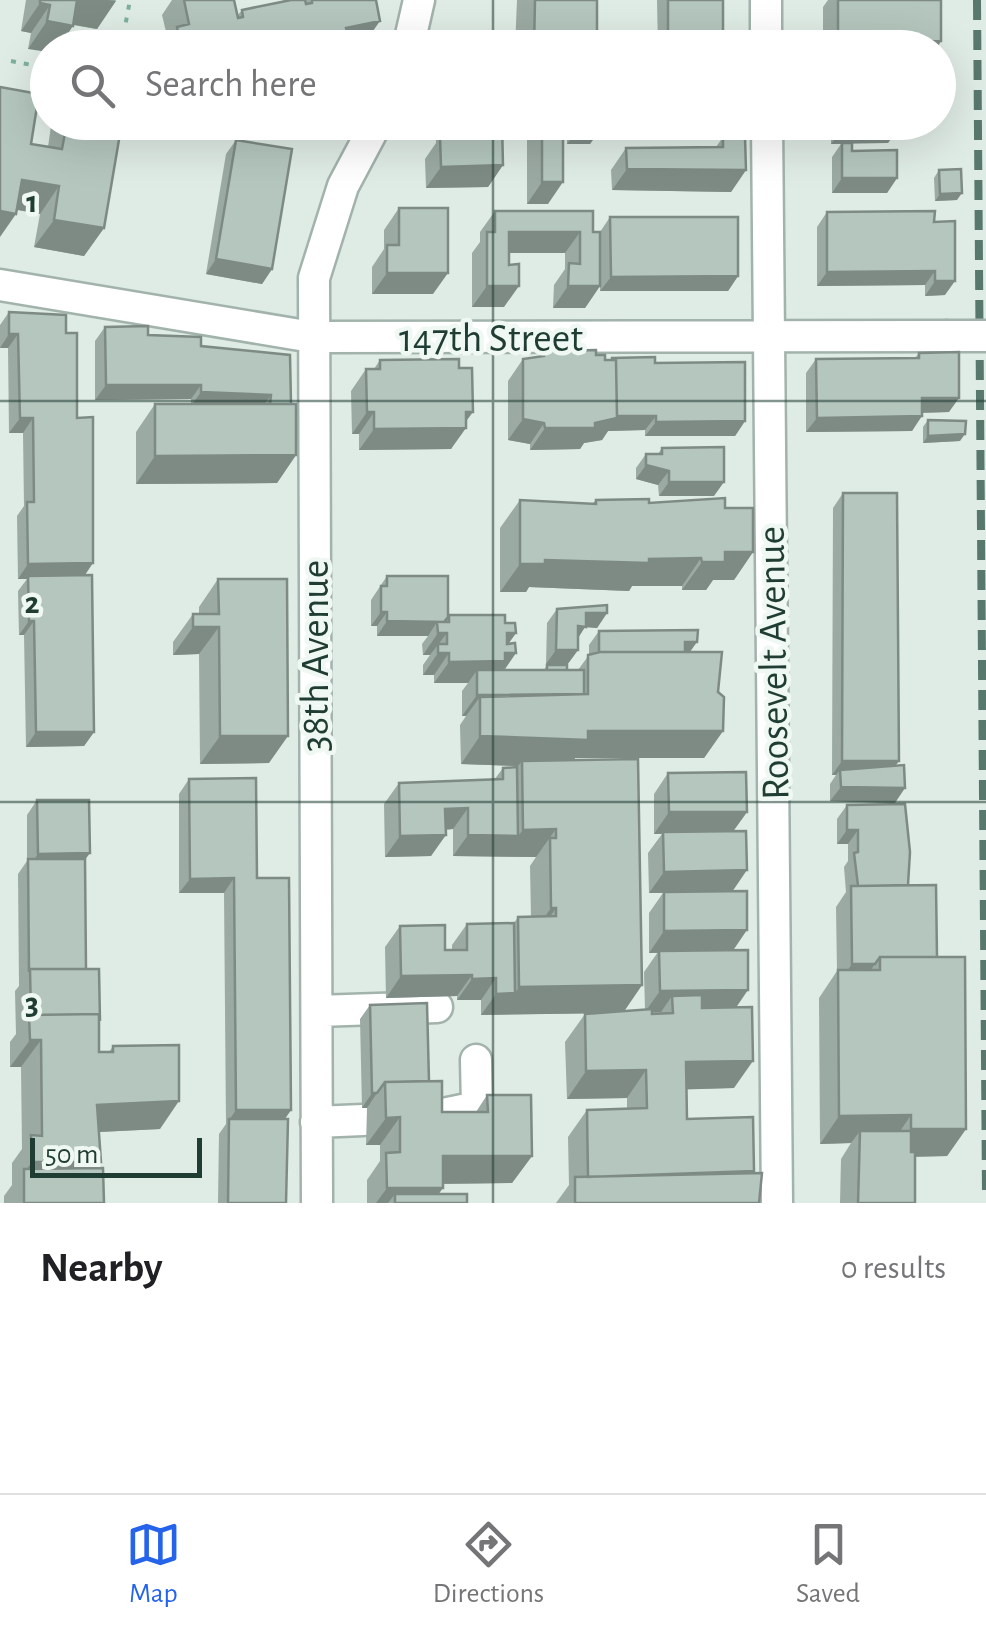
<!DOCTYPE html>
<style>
:root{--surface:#fff;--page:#f2f2f2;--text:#202124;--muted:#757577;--line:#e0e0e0;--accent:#2563eb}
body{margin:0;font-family:"Alegreya Sans",sans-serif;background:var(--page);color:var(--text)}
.scale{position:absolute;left:30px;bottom:25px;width:172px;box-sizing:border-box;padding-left:10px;border:5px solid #1f3d32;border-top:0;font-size:28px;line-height:35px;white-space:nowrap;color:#1f3d32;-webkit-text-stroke:8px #f0f8f3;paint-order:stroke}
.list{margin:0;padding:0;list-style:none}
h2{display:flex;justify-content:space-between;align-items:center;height:130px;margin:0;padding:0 40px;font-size:42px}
h2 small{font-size:32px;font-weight:400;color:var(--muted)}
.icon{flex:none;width:55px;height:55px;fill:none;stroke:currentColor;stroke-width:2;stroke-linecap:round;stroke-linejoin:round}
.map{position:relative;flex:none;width:986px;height:1203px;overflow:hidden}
.search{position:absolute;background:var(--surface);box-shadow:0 10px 40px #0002;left:30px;right:30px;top:30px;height:110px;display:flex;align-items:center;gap:25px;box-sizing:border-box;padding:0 35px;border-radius:55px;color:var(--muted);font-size:38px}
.sheet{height:290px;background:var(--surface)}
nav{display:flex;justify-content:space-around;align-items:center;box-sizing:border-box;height:140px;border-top:2px solid var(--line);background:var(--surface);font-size:28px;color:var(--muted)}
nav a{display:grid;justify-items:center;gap:5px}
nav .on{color:var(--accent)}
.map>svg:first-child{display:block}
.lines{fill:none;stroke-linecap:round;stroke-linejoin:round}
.minor-casing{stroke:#a2b3ac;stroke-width:35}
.path{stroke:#7db19d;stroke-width:4;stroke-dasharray:5 8;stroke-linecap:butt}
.minor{stroke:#fff;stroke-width:30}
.rail{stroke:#59786d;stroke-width:8;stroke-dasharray:20 10;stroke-linecap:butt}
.minor-bridge-casing{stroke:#a2b3ac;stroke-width:35;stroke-linecap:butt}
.minor-bridge{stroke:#fff;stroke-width:30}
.wall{fill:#9baaa3}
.shaded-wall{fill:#7e8b85}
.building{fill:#b4c6be;stroke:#7e8b85;stroke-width:2.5}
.grid{fill:none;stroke:#1f3d32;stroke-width:2.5;stroke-opacity:0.55}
.labels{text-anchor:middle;stroke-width:9;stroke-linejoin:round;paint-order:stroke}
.street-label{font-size:40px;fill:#1f3d32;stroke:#f0f8f3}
.grid-label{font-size:32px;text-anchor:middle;font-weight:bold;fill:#1f3d32;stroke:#f0f8f3;stroke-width:9;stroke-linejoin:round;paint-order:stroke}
</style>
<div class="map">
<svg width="986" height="1203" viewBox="0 0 986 1203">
<rect width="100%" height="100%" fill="#dfebe5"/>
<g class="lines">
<defs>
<path id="minor" d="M766,0V48
M408,48L419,0
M767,122L777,1203
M0,285L312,337L945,336
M317,1011L437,1007
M424,1118L477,1107L476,1060
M316,1122L363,1120
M317,1203L314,278L343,186L377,122"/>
</defs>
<!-- minor casing -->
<use href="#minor" class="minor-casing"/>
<!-- path -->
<path class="path" d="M121,48L130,0
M11,61L48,68"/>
<!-- minor -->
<use href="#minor" class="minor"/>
<!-- rail -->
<path class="rail" d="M977,0L986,1191"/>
<defs>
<path id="minor-bridge" d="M945,336H986"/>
</defs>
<!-- minor-bridge casing -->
<use href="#minor-bridge" class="minor-bridge-casing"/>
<!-- minor-bridge -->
<use href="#minor-bridge" class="minor-bridge"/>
</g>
<!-- wall -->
<path class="wall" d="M26,0H116L97,29L73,25L58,48L28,49L31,33L21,31Z
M172,0H234L237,16L242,10L286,0H376L361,48H162L168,40L162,15Z
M517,0H597V48H515Z
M657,0H723V48H658Z
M828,0H941L937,48H823V7Z
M54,122H122L104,228L84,256L34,247L40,214L17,210L31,144L48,147L51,126Z
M436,122H502L503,165L488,187L426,188L425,159L436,143Z
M534,122H605L590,144H567V138H563L548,204H527V138L534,128Z
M831,122H898V128L888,143H852V151L897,178L887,193H832V157L841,144H831Z
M723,137L746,170L731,192L612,190L611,170L626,148L716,147Z
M236,140L272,269L262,284L206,274L226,154Z
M939,170L957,200L935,201L934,178Z
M399,208L433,294H372V267L384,249V230Z
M495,211L593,232H600L610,217L738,276L728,291H600V286L585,308H553L554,285L565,269V253H509L504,307H472V253L480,242V232Z
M827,212L934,222L945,295L925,296V285L817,286V227Z
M9,312L66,333L77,418L94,732L84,746L26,747L24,635H19L18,591L27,579H18L17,516L24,506L23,433H9L8,348H0V325Z
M105,327L148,335L291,404L296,455L277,483L136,484V432L155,404H191V399L95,400V341Z
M544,351L596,355L605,360H610L612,358L655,363L745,421L735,436H645V430L608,431L602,440L584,443L580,449L530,450V444L508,440V381L523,359L540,356Z
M919,353L949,412L922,413L912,431L806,432V373L816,359L915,358Z
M380,360L459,368L466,421L451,449L359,450V434H352L351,391L366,369H374Z
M928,420L960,441L923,443V427Z
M662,448L714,496H659L658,485L636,479V468L646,454H658Z
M843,493L896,766L895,803L830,801V784L836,775H832L833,508Z
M520,500L592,504L596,500L725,508L753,552L734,580H713L706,590H682V586H632L629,591L529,587L526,592H500V528Z
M387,576L448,617L505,623L516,633L508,644L504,670H544L547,665L567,670H578L589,655V645L599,631L690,652L718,692L723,731L704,758H575L574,760L642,985L624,1011L645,1009L644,972L658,952L649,953V913L663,893H649L648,853L662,834H654V794L668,773L747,812L733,831V950L736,1007L734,1088L687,1089V1119L753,1173L759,1203H556L569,1185L568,1137L587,1110L627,1109V1098L567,1099L565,1042L585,1014L597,1013L481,1015V1000H457V996L386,998L385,947L400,926L445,950H452V945L467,924L514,923L518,917H531L530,866L536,857L453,856V829L446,830L431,856L385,857L384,804L399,783L494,780L503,768L517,767L518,766L461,764L460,725L466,716H462V691L468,683H434V675H423V665L430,655H423L422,644L428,636H377V626H371V600Z
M218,579L269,763L200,764L199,654L173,655V642L193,614H199V607Z
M557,609L607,613L597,628L585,627L578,638V650L567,665L546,664L547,623Z
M189,779L257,878L291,1110L285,1119L286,1203H218L219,1134L226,1124L224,893H179V794Z
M37,800L85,859L86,969L99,1052H109L113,1046L160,1129L99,1132L101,1162L97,1168L104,1203H4V1196L12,1185V1163L22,1149L21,1067H10V1042L16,1034L15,991L19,986L18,874L27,861V815Z
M847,805L908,885L937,957L966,1129L947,1156L915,1157V1203H840L841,1159L851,1143L820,1144L819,998L837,971L836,907L846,892L844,867L848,861V844H837V819Z
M370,1005L429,1081L442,1112H476L487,1095L532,1156L512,1183L443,1184L439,1194L467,1203H367V1180L380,1161V1145H366L367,1108H362L360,1019Z"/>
<!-- shaded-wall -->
<path class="shaded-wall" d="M75,0H108L116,1L97,29L59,22Z
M40,3L50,5L31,33L21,31Z
M47,21L73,26L58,48H48V52L28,49Z
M380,21L361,48H332L346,28Z
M941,41L937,48H835L838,42Z
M559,122H578L567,138H548Z
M582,123H605L590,144H567Z
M898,128L888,143L831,144L842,129Z
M503,165L488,187L426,188L441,167Z
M627,169L746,170L731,192L612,190Z
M842,178H897L887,193H832Z
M22,180L59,186L40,214L3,207Z
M542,182H563L548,204H527Z
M962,193L957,200L935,201L940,194Z
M0,211L16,214L0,237Z
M54,220L104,228L84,256L34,247Z
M509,232H580L565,253H494Z
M216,259L272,269L262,284L206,274Z
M935,271L925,285L817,286L827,272Z
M387,273H448L433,294H372Z
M738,276L728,291H600L611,277Z
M935,281H955L945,295L925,296Z
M487,286H519L504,307H472Z
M568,286H600L585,308H553Z
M9,334H18L8,348H0Z
M106,385H201L191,399L95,400Z
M201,392L271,395L261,409L191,406Z
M922,398H959L949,412L912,413Z
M367,412H374L359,434H352Z
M466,412H473L461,428H466L451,449L359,450L374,429Z
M612,416H656L645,430L608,431L602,440L584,443L580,449L530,450L545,428L595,423Z
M922,416L912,431L806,432L817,418Z
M20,418H33L23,433H9Z
M523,419L544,423L530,444L508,440Z
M745,421L735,436H645L656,422Z
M965,434L960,441L923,443L928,436Z
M296,455L277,483L136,484L155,456Z
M646,465L669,471L658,485L636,479Z
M669,482H724L714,496H659Z
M725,552H753L734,580H713L706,590H682L702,562Z
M701,558L682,586H632L629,591L529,587L526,592H500L520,564L545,560Z
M93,563L83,578L28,576L27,579H18L28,564Z
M381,612H387L377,626H371Z
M586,613H607L597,628L585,627L576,641H568Z
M29,621H34L24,635H19Z
M387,621L437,622L428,636H377Z
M193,627H219L199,654L173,655Z
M438,633H447L430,655H423Z
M507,633H516L501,654Z
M685,642H697L687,656H685Z
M556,650H578L567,665L546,664Z
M438,653H449L434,675H423Z
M505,653H516L501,675L477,670L468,683H434L449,662Z
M477,695H584L480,697L466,716H462Z
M588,731H723L704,758H575L569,767L522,761L518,766L461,764L480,736Z
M36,732H94L84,746L26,747Z
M220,736H288L269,763L200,764Z
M842,761H899L889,775L840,770L836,775H832Z
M841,787L905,788L895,803L830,801Z
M468,808L453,829L430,830L445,809Z
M669,812H747L732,833L654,834Z
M556,829L536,857L453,856L468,835L518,836L523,830Z
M847,830H858L848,844H837Z
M446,835L431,856L385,857L400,836Z
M90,853L79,868L27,869L38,854Z
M747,870L732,892L649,893L664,872Z
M234,878L224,893H179L190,879Z
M551,908H556L537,936H531Z
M747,930L732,952L649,953L664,931Z
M852,964H875L860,985L837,986Z
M472,975L457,996L386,998L401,976Z
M496,978L481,1000H457L472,979Z
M642,985L623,1013L481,1015L496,994L515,993L519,987Z
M748,990L733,1012H673L672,996L661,1012H645L660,991Z
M30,1040H41L21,1067H10Z
M753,1061L734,1088L667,1090L686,1062Z
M646,1070L627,1098L567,1099L586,1071Z
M372,1093H377L367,1108H362Z
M179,1101L160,1129L78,1133L97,1105Z
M236,1110H291L281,1124L229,1120Z
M911,1115L892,1143L860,1131L851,1143L820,1144L839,1116Z
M400,1117L380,1145H366L386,1118Z
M911,1129H966L947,1156L892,1157Z
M443,1156H532L512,1183L424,1184Z
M32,1162H101L81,1190L24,1173Z
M387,1188H443L432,1203L395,1194L388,1203H376Z"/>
<!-- building -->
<path class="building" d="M40,0H77L73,26L47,21L50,5L40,3Z
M184,0H234L238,18L243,17L242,10L291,0H305L306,4L312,3V0H376L380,21L346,28L350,48H181L177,27L189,24Z
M535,0H597V48H534Z
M668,0H723V47L668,48Z
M838,0H941V41L838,42Z
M0,87L39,94L31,144L62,149L67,122H122L104,228L54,220L59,186L22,180L16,214L0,211Z
M451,122H502L503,165L441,167L440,137H451Z
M542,122H563V182H542Z
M841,122H898V128L842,129Z
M723,137H745L746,170L627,169L626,148L723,147Z
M236,140L292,149L272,269L216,259Z
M842,143H852V151L897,150V178H842Z
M961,169L962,193L940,194L939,170Z
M399,208H448V273H387V245H399Z
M495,211H593V232H600V286H568L569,263L580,264V232H509V265L519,264V286H487V232H495Z
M935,211L934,222L955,221V281H935V271L827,272V212Z
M610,217H738V276L611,277Z
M9,312L66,315V333H77V418L93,417V563L28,564L27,502H34L33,418H20L18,334H9Z
M148,326V335L201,337V346L290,355L291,404H270L271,395L201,392V385H106L105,327Z
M596,350V355H605V360H616L617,418L595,423V428H545L544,423L523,419V359L544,356V351Z
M959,352V398H922V416L817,418L816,359L919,358V353Z
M655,357V363L745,362V421L656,422V416H617L616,360H612V358Z
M459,359V368H472L473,412H466V428L374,429V412H367L366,369H380V360Z
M155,404H296V455L155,456Z
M928,420L966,421L965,434L928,436Z
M724,447V482H669V471L646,465V454H662V448Z
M843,493H897L899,761H842Z
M725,498V508H753V552H725V562H702L701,558L649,559V563L545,560V564H520V500L596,504V500L649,499V503Z
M92,575L94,732H36L34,621H29L28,576Z
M387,576H448V617L444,622L387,621V612H381V586H387Z
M218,579H287L288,736H220L219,627H193V614H219Z
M607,605V613H586V627L578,626V650H556L557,609Z
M449,615H505V623H515L516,633H507V644L515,643L516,653H505V661L449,662V653H438V644H447V633H438L437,622H449Z
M698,630L697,642H685V652H599V631Z
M600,652H722L718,692L724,697L723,731H588V740L480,736V697L588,694V655Z
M547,665H567V670H547Z
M477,670H584V694L477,695Z
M638,759L642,985L519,987L518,917L556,916V908H551L550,838H556V829L523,830L522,761Z
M904,765L905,788L841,787L840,770Z
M517,767L518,836L468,835V808L445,809L446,835L400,836L399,783L503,779V768Z
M746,772L747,812H669L668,773Z
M256,778L257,878H289L291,1110H236L234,878L190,879L189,779Z
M37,800H89L90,853L38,854Z
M905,804L910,852L908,885L858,886L854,853L858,852V830H847V805Z
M746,831L747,870L664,872L663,832Z
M28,859H85L86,969H30L29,972Z
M936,885L937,957H880L875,964H852L851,886Z
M747,891V930L664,931V892Z
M514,923L515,993L496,994V978L472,979V975L401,976L400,926L445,925V950H467V924Z
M748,950V990L660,991L659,951Z
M880,957H965L966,1129H911V1115L839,1116L838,970H880Z
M30,969H99L100,1021L99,1014L31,1015Z
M702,995V1008L752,1007L753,1061L686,1062L687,1119L753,1117L754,1171L588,1177L587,1110L647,1108L646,1070L586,1071L585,1014L652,1009V1014L673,1013L672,996Z
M427,1003L429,1081L385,1082L377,1093H372L370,1005Z
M99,1014V1052H113V1046L179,1045V1101L97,1105L101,1162H32L31,1135L42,1136L41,1040H30L29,1015Z
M442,1081V1112H488L487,1095H531L532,1156H443V1188H387L386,1153L400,1152V1117L386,1118L385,1082Z
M229,1119H288L286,1203H228Z
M860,1131H911V1152H915V1203H858Z
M103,1168L104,1203H24V1169Z
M762,1173L759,1203H575V1177Z
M395,1194H467V1203H395Z"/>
<!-- grid -->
<path class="grid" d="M493,0V48M493,122V1203M0,401H986M0,802H986"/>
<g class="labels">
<!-- street labels -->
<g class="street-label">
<text x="491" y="351">147th Street</text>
<text transform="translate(314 656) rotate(-90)" y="14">38th Avenue</text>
<text transform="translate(772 663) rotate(-91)" y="14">Roosevelt Avenue</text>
</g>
</g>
<g class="grid-label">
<text x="32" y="212">1</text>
<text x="32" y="613">2</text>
<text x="32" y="1014">3</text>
</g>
</svg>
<div class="scale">50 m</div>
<div class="search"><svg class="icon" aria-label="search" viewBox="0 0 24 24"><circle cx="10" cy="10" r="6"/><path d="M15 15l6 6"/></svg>Search here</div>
</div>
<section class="sheet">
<h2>Nearby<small>0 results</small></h2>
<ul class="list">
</ul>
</section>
<nav>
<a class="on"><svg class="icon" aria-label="map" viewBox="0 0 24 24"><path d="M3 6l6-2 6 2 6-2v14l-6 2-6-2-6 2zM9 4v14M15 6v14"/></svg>Map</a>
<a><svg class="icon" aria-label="directions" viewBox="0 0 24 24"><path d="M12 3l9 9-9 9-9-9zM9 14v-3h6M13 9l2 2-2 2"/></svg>Directions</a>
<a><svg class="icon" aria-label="saved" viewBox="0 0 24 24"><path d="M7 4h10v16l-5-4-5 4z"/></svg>Saved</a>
</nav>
